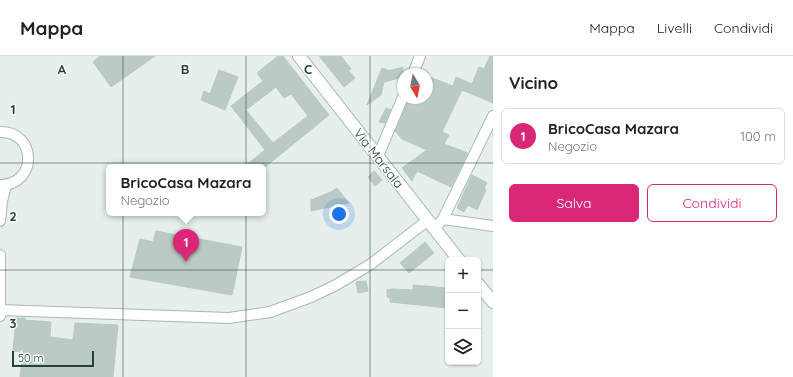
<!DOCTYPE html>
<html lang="it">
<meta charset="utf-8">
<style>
:root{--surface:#fff;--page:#f6f6f6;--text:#222;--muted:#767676;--line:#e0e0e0;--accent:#db2777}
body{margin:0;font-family:Quicksand,sans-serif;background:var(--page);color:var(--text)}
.controls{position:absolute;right:12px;bottom:12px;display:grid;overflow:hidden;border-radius:6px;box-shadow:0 1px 3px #0004}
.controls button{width:36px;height:36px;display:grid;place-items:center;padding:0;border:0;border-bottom:1px solid var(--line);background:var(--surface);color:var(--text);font:20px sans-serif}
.compass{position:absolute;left:397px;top:12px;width:36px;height:36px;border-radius:50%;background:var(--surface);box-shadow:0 1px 3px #0004;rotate:170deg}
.scale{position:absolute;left:12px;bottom:10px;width:82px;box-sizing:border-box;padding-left:4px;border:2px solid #24423a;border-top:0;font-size:11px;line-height:14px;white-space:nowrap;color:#24423a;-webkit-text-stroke:3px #f7fbf9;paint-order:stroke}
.you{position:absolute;left:339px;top:158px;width:14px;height:14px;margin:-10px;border:3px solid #fff;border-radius:50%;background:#1a73e8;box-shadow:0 0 0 6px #1a73e833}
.badge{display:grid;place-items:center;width:26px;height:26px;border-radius:50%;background:var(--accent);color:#fff;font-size:13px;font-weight:700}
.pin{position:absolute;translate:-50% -33px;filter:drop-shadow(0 1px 2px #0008)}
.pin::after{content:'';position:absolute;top:21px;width:14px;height:12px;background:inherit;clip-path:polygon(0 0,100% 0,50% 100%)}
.popup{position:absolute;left:106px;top:108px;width:160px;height:52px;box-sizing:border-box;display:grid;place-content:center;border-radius:6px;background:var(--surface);filter:drop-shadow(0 1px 3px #0005);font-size:13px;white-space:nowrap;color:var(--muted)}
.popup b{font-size:15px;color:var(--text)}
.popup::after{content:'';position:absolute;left:50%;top:100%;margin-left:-8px;border:8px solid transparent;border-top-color:var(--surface)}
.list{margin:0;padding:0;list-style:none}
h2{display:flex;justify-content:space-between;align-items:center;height:52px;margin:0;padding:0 16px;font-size:17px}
h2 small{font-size:13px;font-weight:400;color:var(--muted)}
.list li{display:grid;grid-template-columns:26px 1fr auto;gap:12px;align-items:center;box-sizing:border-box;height:56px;margin:0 8px 8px;padding:0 8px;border:1px solid var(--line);border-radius:6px}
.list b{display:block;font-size:15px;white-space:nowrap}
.list p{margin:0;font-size:13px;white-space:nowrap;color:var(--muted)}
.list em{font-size:13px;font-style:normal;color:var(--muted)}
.actions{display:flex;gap:8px;padding:12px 16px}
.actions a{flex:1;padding:9px 0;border:1px solid var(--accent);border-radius:6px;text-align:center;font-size:14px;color:var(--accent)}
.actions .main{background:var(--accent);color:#fff}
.icon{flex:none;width:22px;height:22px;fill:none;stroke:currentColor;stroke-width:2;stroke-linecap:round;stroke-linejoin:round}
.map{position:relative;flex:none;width:493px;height:321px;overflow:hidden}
header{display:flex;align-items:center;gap:24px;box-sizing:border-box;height:56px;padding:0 20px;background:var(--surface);border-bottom:1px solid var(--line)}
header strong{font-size:19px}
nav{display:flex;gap:22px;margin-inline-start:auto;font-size:14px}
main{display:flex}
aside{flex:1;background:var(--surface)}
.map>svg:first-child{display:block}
.building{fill:#bbcac4;stroke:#b8c9c2;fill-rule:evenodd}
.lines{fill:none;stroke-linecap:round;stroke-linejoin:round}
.minor-casing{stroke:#a8b8b2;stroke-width:12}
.secondary-casing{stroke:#a4bbb3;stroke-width:14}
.minor{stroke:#fff;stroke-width:10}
.secondary{stroke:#fff;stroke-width:12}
.grid{fill:none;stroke:#24423a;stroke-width:1;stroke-opacity:0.55}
.labels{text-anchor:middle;stroke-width:3;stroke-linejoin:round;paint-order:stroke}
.street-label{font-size:13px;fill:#24423a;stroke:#f7fbf9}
.grid-label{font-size:13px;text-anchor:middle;font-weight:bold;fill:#24423a;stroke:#f7fbf9;stroke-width:3;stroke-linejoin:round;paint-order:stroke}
</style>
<header>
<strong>Mappa</strong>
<nav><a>Mappa</a><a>Livelli</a><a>Condividi</a></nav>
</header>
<main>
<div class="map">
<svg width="493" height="321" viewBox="0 0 493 321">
<rect width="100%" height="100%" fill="#e6efeb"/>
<!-- building -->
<path class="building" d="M100,0H155L111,31L93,6Z
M278,0H283L329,59L265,111H244L265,94L231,50L263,25L257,17ZM276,31L284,42L291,38L308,60L273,87L246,54Z
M319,0H341L351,13L348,14L355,22L344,31Z
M490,0H493V47L462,34L442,76L449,79L444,88L468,97L451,131L417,115L412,125L402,112L427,94L402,83L395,75L409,42H410L411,45L412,42H427V20L453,30L456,21L472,28L479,11L484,13Z
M403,11V21L384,26L381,39L367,49L382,12L388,14V15Z
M219,14L238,21L225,54L201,44L204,35L210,38Z
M386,52L391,54L385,67L379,66Z
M374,115L382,124L375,130L368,121Z
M472,119L487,127L484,132L486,134L477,154L468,149L464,156L457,152Z
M337,132L349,147L311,155V144L331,136Z
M156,175L242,191L232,239L130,221L140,183L153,186Z
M425,186L434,197L409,217L400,207Z
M366,225L368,235L358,237L356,226Z
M413,229L448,232V252L390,246V242L387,241V234L391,233L413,234Z
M16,262H25V264L51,266L50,281L73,284L75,267L118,269L113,321H20L23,296L13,295Z"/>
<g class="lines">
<defs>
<path id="minor" d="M413,18L420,0
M0,76C37,75 38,129 0,129
M378,100L403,41
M443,163L493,170
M0,165L2,145L6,129
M435,172L443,163L493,60
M0,199V260
M0,254L229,262L270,256L311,241L336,229L371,208L428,164"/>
<path id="secondary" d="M299,0L459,204
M478,228L493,246"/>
</defs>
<!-- minor casing -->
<use href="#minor" class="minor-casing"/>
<!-- secondary casing -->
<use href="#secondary" class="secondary-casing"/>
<!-- minor -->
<use href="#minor" class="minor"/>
<!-- secondary -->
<use href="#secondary" class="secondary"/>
</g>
<!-- grid -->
<path class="grid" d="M123,0V321M246,0V321M370,0V321M0,107H493M0,214H448M478,214H493"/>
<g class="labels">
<!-- street labels -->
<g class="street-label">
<text transform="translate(379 102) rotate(52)" y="5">Via Marsala</text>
</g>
</g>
<g class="grid-label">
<text x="62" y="18">A</text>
<text x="185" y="18">B</text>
<text x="308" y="18">C</text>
<text x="13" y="58">1</text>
<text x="13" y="165">2</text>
<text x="13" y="272">3</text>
</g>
</svg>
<div class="controls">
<button>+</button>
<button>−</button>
<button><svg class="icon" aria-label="layers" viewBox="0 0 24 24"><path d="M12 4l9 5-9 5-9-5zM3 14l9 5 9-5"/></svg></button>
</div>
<svg class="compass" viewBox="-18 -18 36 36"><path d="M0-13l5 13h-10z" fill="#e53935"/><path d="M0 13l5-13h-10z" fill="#767676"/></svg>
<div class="scale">50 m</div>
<div class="you"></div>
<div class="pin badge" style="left:186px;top:206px">1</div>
<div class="popup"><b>BricoCasa Mazara</b>Negozio</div>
</div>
<aside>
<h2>Vicino<small></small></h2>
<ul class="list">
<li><span class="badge">1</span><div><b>BricoCasa Mazara</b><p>Negozio</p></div><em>100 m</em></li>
</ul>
<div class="actions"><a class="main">Salva</a><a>Condividi</a></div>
</aside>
</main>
